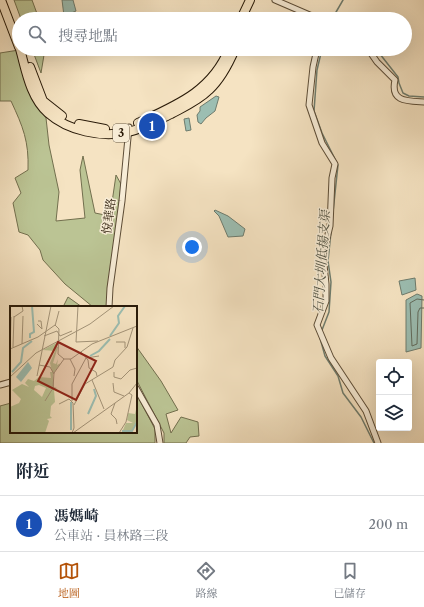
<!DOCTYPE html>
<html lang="zh-TW">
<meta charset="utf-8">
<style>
:root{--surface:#fff;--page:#f6f6f7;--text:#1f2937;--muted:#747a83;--line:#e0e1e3;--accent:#b45309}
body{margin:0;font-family:"Libre Caslon Text","Noto Serif TC",serif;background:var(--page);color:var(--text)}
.controls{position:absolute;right:12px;bottom:12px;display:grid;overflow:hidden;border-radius:4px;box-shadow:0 4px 16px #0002}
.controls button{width:36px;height:36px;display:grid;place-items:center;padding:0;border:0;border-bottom:1px solid var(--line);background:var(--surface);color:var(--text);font:20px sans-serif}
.you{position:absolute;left:192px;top:247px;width:14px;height:14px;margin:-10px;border:3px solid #fff;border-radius:50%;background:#1a73e8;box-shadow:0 0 0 6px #1a73e833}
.badge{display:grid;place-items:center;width:26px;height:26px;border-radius:50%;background:var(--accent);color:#fff;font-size:13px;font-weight:700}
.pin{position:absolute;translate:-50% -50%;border:2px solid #fff;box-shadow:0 1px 4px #0006}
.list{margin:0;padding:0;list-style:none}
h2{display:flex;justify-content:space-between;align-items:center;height:52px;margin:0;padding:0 16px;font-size:17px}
h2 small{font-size:13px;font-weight:400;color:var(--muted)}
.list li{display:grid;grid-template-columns:26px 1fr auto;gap:12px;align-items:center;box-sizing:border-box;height:56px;padding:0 16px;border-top:1px solid var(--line)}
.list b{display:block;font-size:15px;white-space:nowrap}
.list p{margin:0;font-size:13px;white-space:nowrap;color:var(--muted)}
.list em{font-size:13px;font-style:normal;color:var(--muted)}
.icon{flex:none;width:22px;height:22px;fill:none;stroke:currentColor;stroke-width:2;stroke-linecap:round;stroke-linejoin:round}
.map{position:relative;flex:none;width:424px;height:443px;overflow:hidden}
.search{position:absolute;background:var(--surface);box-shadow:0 4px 16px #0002;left:12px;right:12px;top:12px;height:44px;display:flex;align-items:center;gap:10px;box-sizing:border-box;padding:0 14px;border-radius:22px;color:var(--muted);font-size:15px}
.sheet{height:108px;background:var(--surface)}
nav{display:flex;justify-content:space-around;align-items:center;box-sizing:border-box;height:56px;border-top:1px solid var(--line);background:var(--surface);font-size:11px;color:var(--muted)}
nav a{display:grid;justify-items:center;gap:2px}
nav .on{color:var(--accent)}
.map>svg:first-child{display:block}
.green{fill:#bbc494;stroke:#726f4e}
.water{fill:#9cbeb2;stroke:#6e7c6e}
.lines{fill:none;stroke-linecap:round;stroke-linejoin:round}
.shore{stroke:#626c5d;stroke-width:1}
.stream{stroke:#6e7c6e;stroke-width:1.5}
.street-casing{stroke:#5c4c36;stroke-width:7}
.primary-casing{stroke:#291a08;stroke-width:10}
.street{stroke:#f8edd7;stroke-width:5}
.primary{stroke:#f5e3c2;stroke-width:8}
.labels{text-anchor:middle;stroke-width:3;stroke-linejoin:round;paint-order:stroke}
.shield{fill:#f8edd7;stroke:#675946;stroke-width:1}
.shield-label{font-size:11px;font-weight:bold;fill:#291a08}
.street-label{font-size:12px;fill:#291a08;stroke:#f8edd7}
.water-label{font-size:13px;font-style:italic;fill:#515344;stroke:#f8edd7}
.inset-river{fill:none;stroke:#9cbeb2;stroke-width:2}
.inset-road{fill:none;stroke:#a39378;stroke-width:1}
.view{fill:#8f2418;fill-opacity:0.15;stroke:#8f2418;stroke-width:2}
.inset-edge{fill:none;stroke:#291a08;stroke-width:2}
</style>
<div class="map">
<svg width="424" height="443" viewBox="0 0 424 443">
<rect width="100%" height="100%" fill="#f5e3c2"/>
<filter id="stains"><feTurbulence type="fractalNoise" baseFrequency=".005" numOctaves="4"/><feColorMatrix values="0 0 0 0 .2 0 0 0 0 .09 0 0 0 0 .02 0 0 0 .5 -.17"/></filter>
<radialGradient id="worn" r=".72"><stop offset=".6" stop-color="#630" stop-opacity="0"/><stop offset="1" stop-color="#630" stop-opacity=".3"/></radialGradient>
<!-- green -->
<path class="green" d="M14,0H32L39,19H21Z
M32,49H45L41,73Z
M19,50L38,106L46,118L49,145L59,192L56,221L85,218L80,170L83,156L95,213L110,216L116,175L121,184L108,307H93L65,284L43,260L40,250L28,235L19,232L13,203L21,193L15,178L28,170C29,141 23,127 11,101H0V53Z
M68,297L82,307H63Z
M136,346L161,381L178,410L166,414L171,433L181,417L198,422L199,436L190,437L186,443H164V433L136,379Z
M136,393L155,429V443H0V406L11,403V432H136Z"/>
<!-- water -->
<path class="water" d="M62,0H73L76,11L64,16Z
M216,96L219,97L215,111L206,118L201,124L198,122L197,115L200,111V107Z
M189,118L191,130L186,131L184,119Z
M215,210L228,216L245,229L243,236L228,237L219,216L214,211Z
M415,278L416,290L402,295L399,281Z
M417,294L422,296L421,348L406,352V300Z"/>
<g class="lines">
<!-- shore -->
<path class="shore" d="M424,300L417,299L410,303L412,346L417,344L418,312L420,308H424"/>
<!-- stream -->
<path class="stream" d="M332,19L343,0
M322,49L317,70L314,111L322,133L338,165L333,212
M376,49L398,77L399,83L403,93L409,96L424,97
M322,330L329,312L331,282L328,261L331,232
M320,338L325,356L338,376L343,393L361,417L374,443"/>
<defs>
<path id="street" d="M275,0L319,19
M317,49L313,67L309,105L322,143L335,164L332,178L330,226L323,255L326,284V301L317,325L331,358L366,411L378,443
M368,49L377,62L395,80C390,102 407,101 424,102
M109,307L110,288L122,201L129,127
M0,385L11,382
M136,388L157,425L160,443"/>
<path id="primary" d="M1,0L19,47
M241,19L250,0
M20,49C26,70 30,97 48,113C68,131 102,138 128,132C143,129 158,120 171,114C184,107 198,101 209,90C221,79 229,63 235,49
M30,67L43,101L62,116
M138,123C177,105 212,91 229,49
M79,124L105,129"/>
</defs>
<!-- street casing -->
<use href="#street" class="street-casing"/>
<!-- primary casing -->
<use href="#primary" class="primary-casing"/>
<!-- street -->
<use href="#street" class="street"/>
<!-- primary -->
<use href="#primary" class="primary"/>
</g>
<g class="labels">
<!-- shield labels -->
<rect class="shield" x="113" y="124" width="16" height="18" rx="3"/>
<g class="shield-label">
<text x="121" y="137">3</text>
</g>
<!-- street labels -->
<g class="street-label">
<text transform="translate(109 216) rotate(-82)" y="4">悅華路</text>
</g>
<!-- water labels -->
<g class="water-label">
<text transform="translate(321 262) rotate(-86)" y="5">石門大圳低揚支渠</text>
</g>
</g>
<!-- overview -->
<g transform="translate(10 306)">
<rect width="127" height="127" fill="#f5e3c2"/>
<path d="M48,36L45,40L48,41L43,57L46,58L48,53L47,59L51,57L43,68V80L40,86L43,81L44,70V81L47,82L44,84L45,96L41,100L40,110L42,112L37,113L39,115L35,127H0V101L9,97L11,93L2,84L12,78L19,81L15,77L18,73L24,75L29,71L41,72L40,66H42L40,57L45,45L33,44ZM29,79L36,82L32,91L24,84L25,80ZM127,99V114L122,124H113L116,117H123L117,114L118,107L125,108Z" fill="#bbc494" fill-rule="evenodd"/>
<path d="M18,56L22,62L11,76L6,71Z" fill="#9cbeb2"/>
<path class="inset-river" d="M100,30L109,17L108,10L115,0M20,32V28L24,26L22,0M80,50L89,45L100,33M2,66L11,56L13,42L22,35M61,96V124M78,108L86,90L84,83M112,125H122L127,116"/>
<path class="inset-road" d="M68,0L66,36L88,35M4,11L13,5L12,0M27,18L32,23L31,15H28M45,20L49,5M34,30L47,25L50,30L62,25M106,36H115V42M12,38L13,10M3,41L4,10M0,43L28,31L45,19L49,23L48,48L54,53H61L82,38L127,20M71,46L78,54L79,62L86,66L87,70M0,48L1,11M76,52L89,50M60,53L65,63L64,70M29,59L40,61L44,68M104,66V71L111,73L120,64L127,62M27,70L41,0M0,71L26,47L80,18L104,0M82,74L94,103M103,77L104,86L114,90M35,95L43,82L44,67L54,53M62,95V78L76,52M105,97L101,108L106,113L107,118M49,98L59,93L63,97L64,122L62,127M64,99L75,78L103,61L105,54L117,41L123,22M63,127L119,87L127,77M109,127L116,116L122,89L119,87"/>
<path class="view" d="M48,36L86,55L66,94L28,75Z"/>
<rect width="127" height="127" class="inset-edge"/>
</g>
<rect width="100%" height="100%" filter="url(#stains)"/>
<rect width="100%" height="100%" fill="url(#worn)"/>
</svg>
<div class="controls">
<button><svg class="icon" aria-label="locate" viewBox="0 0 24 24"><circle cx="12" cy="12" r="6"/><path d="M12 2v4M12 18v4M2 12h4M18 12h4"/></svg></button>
<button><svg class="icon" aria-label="layers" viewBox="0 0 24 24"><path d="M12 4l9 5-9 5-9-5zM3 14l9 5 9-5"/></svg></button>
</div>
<div class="you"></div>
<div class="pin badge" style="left:152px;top:126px;background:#1a4fb4">1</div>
<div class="search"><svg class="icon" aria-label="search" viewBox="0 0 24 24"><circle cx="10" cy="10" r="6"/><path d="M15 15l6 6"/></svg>搜尋地點</div>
</div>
<section class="sheet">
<h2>附近<small></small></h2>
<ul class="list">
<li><span class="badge" style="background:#1a4fb4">1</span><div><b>馮媽崎</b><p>公車站 · 員林路三段</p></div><em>200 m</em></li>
</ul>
</section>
<nav>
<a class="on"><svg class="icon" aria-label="map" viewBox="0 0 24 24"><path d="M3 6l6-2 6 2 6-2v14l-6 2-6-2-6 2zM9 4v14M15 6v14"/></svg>地圖</a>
<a><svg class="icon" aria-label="directions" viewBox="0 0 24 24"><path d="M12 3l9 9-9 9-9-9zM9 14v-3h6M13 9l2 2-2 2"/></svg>路線</a>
<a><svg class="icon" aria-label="saved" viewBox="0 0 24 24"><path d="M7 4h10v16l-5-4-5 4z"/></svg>已儲存</a>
</nav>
